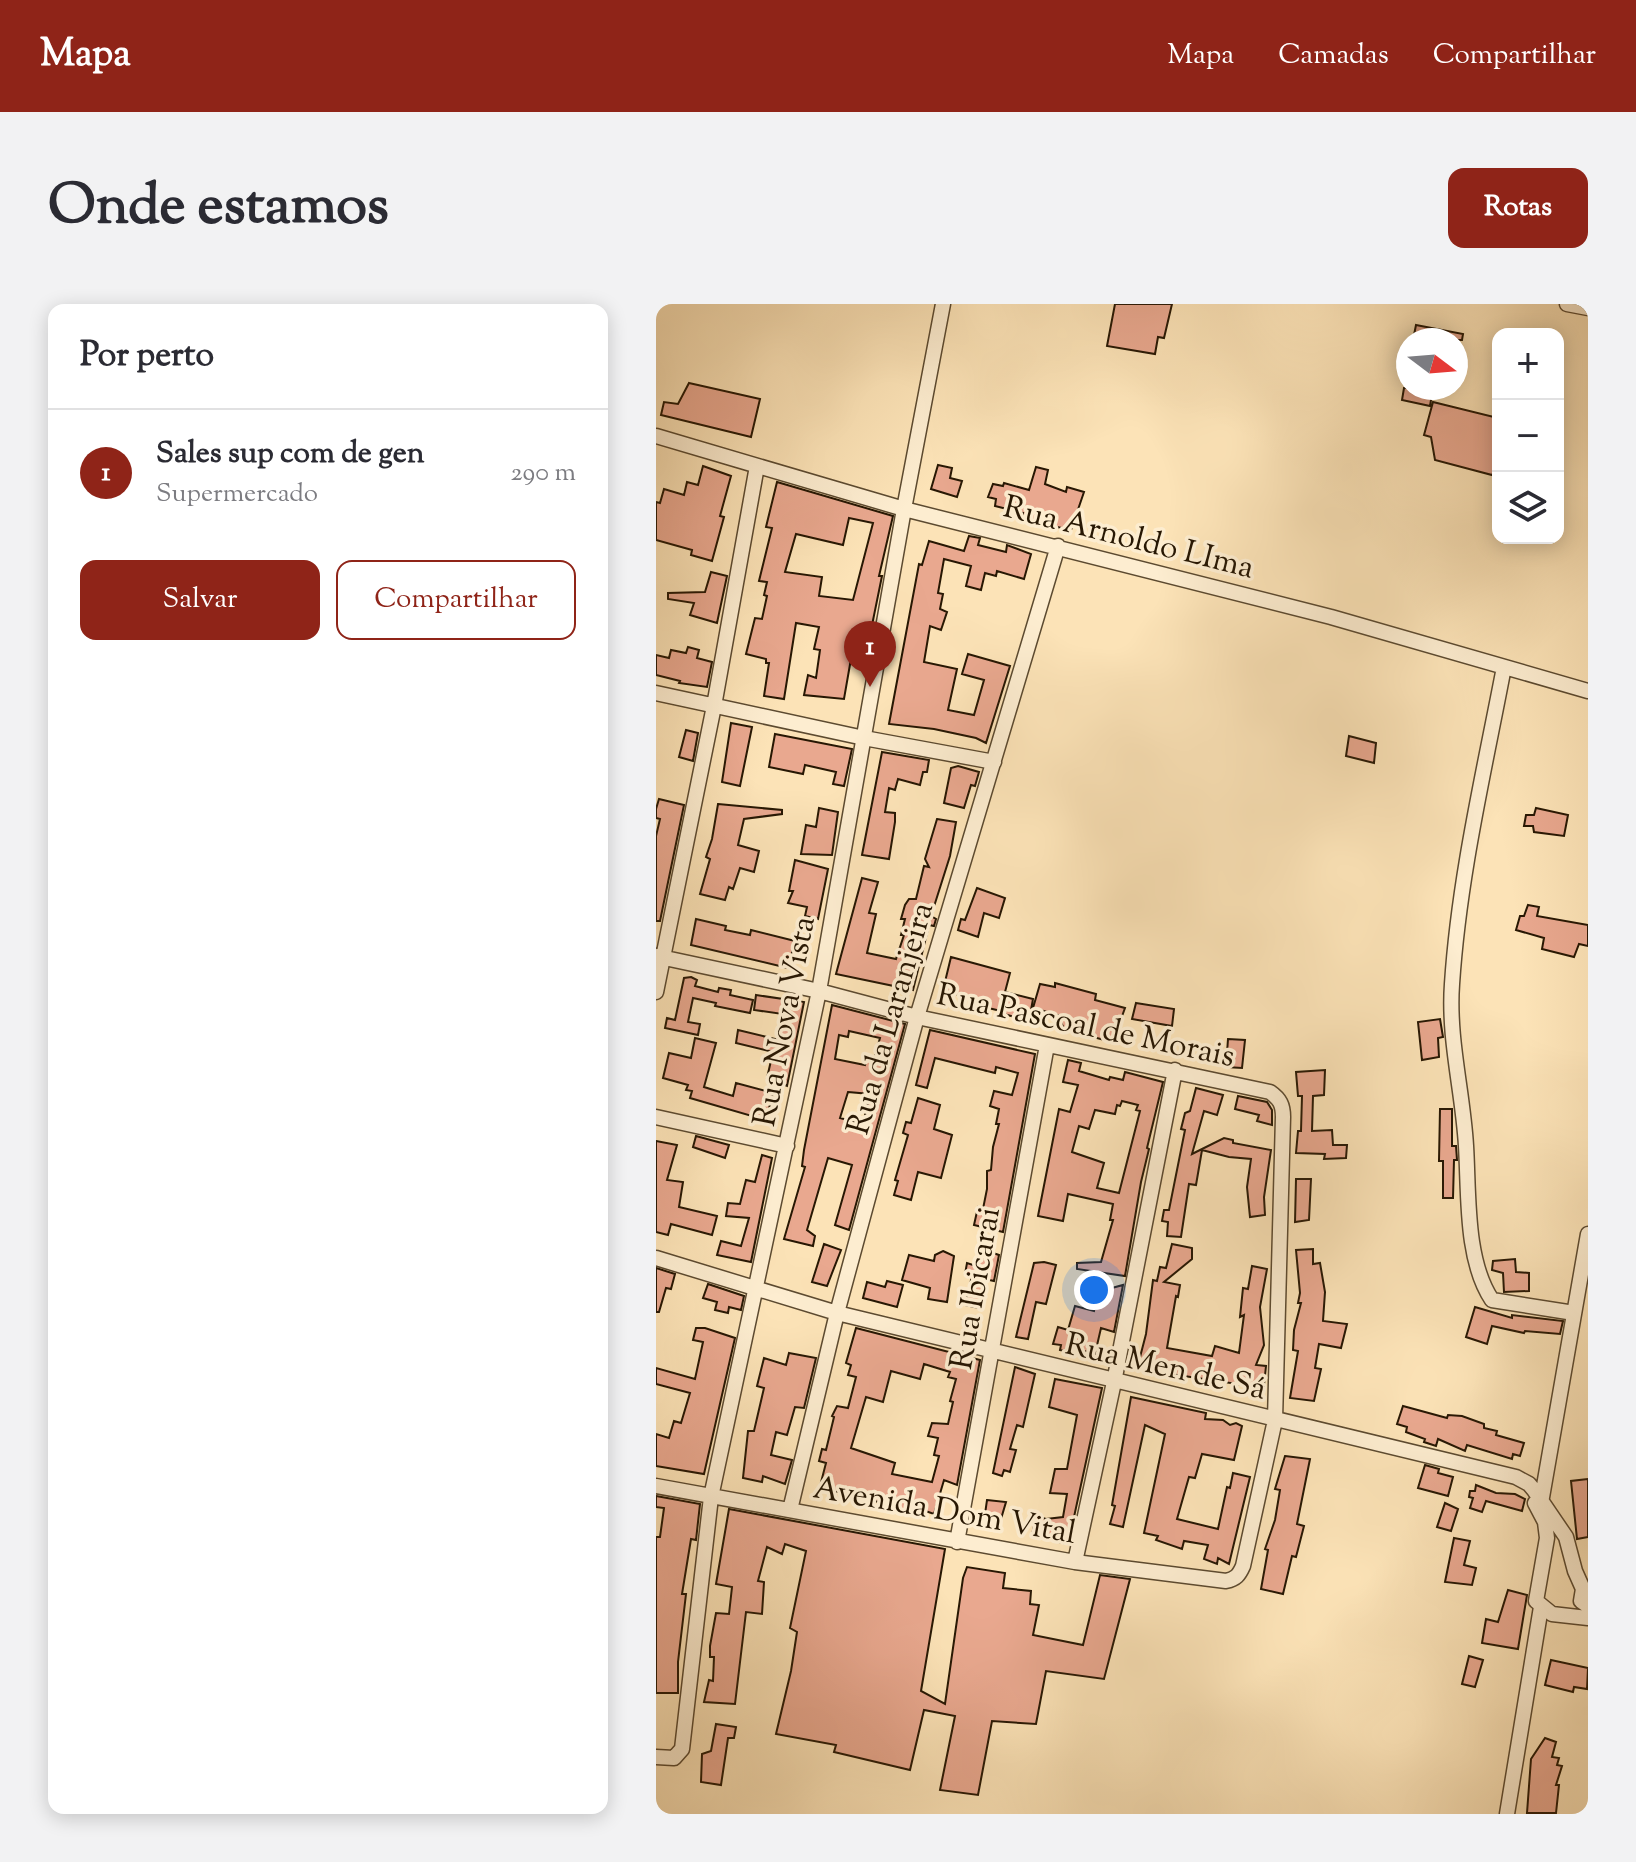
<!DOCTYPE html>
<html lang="pt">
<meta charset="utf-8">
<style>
:root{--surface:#fff;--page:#f2f2f3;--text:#2b2b33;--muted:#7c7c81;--line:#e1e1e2;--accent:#8f2418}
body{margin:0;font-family:"Sorts Mill Goudy",serif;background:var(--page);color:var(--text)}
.controls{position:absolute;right:24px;top:24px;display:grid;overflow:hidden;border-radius:16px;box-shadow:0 4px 20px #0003}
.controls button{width:72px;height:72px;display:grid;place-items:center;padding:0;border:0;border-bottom:2px solid var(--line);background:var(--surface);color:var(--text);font:40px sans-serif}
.compass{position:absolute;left:740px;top:24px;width:72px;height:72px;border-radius:50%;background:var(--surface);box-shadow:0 4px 20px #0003;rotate:106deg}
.you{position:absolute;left:438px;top:986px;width:28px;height:28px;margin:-20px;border:6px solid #fff;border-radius:50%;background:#1a73e8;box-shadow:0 0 0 12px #1a73e833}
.badge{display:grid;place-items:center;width:52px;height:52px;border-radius:50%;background:var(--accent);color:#fff;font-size:26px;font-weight:700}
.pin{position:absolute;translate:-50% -66px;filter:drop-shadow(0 2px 4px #0008)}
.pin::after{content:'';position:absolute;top:42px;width:28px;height:24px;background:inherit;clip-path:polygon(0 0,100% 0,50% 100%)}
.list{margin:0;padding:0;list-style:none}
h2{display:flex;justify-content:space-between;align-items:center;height:104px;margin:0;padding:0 32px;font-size:34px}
h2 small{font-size:26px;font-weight:400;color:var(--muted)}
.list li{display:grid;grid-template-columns:52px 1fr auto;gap:24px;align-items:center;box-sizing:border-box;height:128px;padding:0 32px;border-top:2px solid var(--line)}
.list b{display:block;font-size:30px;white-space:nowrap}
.list p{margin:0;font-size:26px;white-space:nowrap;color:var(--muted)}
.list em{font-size:26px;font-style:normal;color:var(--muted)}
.actions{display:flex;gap:16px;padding:24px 32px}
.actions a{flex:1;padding:18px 0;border:2px solid var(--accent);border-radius:16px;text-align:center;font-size:28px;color:var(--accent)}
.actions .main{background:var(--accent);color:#fff}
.icon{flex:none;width:44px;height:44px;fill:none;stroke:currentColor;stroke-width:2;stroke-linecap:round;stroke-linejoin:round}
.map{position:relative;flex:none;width:932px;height:1510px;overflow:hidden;border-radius:16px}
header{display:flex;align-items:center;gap:48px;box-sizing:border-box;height:112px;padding:0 40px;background:var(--accent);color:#fff}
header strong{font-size:38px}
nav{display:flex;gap:44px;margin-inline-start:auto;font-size:28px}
.intro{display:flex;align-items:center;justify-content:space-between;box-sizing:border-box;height:192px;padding:0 48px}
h1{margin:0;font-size:56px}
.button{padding:20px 36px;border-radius:16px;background:var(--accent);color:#fff;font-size:28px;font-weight:700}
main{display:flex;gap:48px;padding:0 48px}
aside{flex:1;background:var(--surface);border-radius:16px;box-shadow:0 4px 20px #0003}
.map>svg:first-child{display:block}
.building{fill:#e9a88f;stroke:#271703;stroke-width:2;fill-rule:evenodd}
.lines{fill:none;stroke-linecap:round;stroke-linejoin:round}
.street-casing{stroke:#5c4a30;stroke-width:17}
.street{stroke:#fdedd0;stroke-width:14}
.labels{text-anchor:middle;stroke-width:7;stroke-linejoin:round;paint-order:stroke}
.street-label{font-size:32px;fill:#271703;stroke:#fdedd0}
</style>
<header>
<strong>Mapa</strong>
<nav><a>Mapa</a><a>Camadas</a><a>Compartilhar</a></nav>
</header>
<div class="intro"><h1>Onde estamos</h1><a class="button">Rotas</a></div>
<main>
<aside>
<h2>Por perto<small></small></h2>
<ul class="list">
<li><span class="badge">1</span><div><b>Sales sup com de gen</b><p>Supermercado</p></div><em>290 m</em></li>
</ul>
<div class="actions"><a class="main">Salvar</a><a>Compartilhar</a></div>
</aside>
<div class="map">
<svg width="932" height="1510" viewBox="0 0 932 1510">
<rect width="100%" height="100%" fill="#fce3b7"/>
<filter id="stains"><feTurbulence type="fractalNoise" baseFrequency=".0025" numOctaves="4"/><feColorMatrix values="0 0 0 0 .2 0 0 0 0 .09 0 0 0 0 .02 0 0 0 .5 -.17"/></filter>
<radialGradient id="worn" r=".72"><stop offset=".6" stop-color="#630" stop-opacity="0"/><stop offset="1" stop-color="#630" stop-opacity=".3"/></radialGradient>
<!-- building -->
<path class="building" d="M459,0H516L508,34L502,33L499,50L451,42Z
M760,21L807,30L806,36H757Z
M33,79L104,95L95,133L5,111L8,98L22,100Z
M748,84H777L774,102L746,96Z
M777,98L842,114V162L836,171L779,156L775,133L768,131Z
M282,161L296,164L294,174L306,177L301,193L275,185Z
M47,162L75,172L64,212L68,213L56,257L35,251L36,246L0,236V198L4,199L8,185L28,191L31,178L42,181Z
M380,163L392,166L389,180L410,188L411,183L428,188L415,226L387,220L366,213L367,209L339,202L340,195L332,193L337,180L347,182L348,179L373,186Z
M121,178L237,212L223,272H226L213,336L210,335L206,351L196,349L188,395L148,391L152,371L160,374L164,346L158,345L163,323L140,319L128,395L108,392L113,359H110V355L90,350L99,314L106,315L111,292L108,291L111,278L103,277L116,224L110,223ZM193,214L217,219L197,296L163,292L166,273L129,268L140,230L187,241Z
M313,232L324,234L322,241L350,248L351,241L375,250L368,275L341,267L340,272L329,269L325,286L310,282L315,262L288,255L282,289L287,290L284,305L291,308L285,326L274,322L268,358L301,365L292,406L318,411L328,376L306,370L312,350L354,362L330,439L320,434L278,425L233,420L263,260L266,261L273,237L308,247Z
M55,268L71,272L61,319L34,311L38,299L12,295V289L49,288Z
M32,343L43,346L41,354L56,358L51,383L23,379L24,377L0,371V351L13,354L15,346L30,349Z
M75,419L96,423L84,482L66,478Z
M30,426L42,429L37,457L23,453Z
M119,430L196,445L188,482L177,480L180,468L149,461L147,470L113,463Z
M693,432L720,439L718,459L690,452Z
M226,448L273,456L271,468H267L264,481L242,475L239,486L233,484L229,508L239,509V518L233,555L206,551Z
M302,462L323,468L319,482L315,481L308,504L288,499L295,464Z
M3,495L28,501L4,617H0V532L4,515L0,514V505Z
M62,500L126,506V510L88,515L82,541L103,547L98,568L84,564L77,585L73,583L69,596L44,590L54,555L50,553L56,535Z
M163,504L182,508L176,551L145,550L150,521L160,523Z
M880,504L912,511L908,532L878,528L877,522H868L870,511H878Z
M281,515L300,518L294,552L275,612L280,615L278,622L273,621L257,686L180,670L206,574L222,578L213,609L220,610L211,649L240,655L248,631H245L249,615H245L249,601L253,595H260L268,562L273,563L269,555Z
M139,556L172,565L162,615L149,612L151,603L132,599L137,587H133Z
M321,584L349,594L343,614L328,609L322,633L302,626L305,615L309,616Z
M872,601L883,603L881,612L932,621V642L923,640L918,653L886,645L888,634L860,626L864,612H868Z
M40,615L70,622L69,626L94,631L95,626L139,637L132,664L35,641Z
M295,653L354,669L349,688L377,695L373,717L348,710L349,708L328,703L329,699L287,686Z
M35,673L41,676L39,682L62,688L63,684L75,686L74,691L97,696L94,709L59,702L60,699L37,694L32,718L44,720L42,731L9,724L11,714L19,716L28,674Z
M399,679L440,690L439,696L469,704L465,715H463L459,739L408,725L402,711L377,704L384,680L399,683Z
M100,691L148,698L131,782L111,774L117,748L80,739L82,726L123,736L127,710L98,706Z
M480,699L518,705L516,722L476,715Z
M176,701L249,720L193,926L179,921L196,861L172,854L151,926L159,932L157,942L128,935L149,863L146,862L148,846ZM193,727L224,734L218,755L211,754L209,761L179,755L183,731L192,733ZM192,788L214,790L207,820L184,814Z
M784,715L787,733L782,734L783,753L766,756L762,718Z
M274,726L379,750L347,928L318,921L322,903L327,905L331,885V867L335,866L337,843L343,820H340L343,805L334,802L338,787L356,791L362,769L340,763L339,769L279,754L271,784L260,781Z
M39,734L60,739L48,783L77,792L80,779L117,789L110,816L34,794L36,787L30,786L32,781L7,774L13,749L35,754Z
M572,735L589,736L586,764L570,763Z
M412,756L425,759L423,767L453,776L454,773L467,776L469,768L507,778L491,844L493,845L485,878L469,972L421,965V959L445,958L457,916H454L457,900L412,890L407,917L382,912L403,805L414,808L422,781L407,778ZM466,797L482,801L480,806L484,807L463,889L441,884L448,859L416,848L423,822L433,825L439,806L459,810L461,801L464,802Z
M669,766L668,791L657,792L656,827L676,826L677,841H691L690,854L668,855L669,850L640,849L642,827H645L646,792H642L640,768Z
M540,784L567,791L561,811L548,807L536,850L568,834L577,836V839L615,846L608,893L609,911L594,913L591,883L595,855L573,853L546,846L540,881L533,880L525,933L511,932L512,918L506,917L508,906H513L529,826L525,825L529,809L534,807Z
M582,792L611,798L616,806V821L601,817L603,811L579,805Z
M262,794L284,801L278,825L296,831L285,874L262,868L255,896L238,891L242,877L239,876L252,831L247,829L250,818L255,819Z
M784,805H796V842H800L801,856H798L797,894H787V857H783Z
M40,832L73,841L69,854L37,843Z
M0,837L21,841L11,876L27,878L23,903L61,912L56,931L15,920L12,931L0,928Z
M106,851L116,854L95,958L61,951L65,937L85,942L93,914L70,912L72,899L84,900L90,876L99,878Z
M640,875H655L653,916L639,918Z
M168,940L185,946L171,982L156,978Z
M516,940L536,944V955L508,978L524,981L522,993L520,992L511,1044L556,1052L559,1042L583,1049L588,1011L584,1013L587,984L592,985L596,962L611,965L604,1003L608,1041L600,1061L610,1062L607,1090L594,1089L595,1082L495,1067L493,1059L483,1057L490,1030L497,976L501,977L504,963L510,964Z
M326,941L335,943L334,948L343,951L338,977L329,975L323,1004L309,1001L316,972L309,970L311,959L320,962Z
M657,945V960L664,959L669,988L667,1017L691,1020L685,1044L663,1040L659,1064L665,1065L658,1097L634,1094L642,1047L637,1046L638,1026L645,999H642L644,989L640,946Z
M287,947L298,952L291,998L272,995L274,984L246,976L253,951L278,957L279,951Z
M859,955L860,968L873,969V987L848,988L847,969L836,966L837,957Z
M388,958L400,961L390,1000L380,998L372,1035L360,1033L378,959Z
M0,964L19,970L15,985L10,984L3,1008H0Z
M231,977L247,981L241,1003L207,994L211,978L229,983Z
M52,980L88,992L85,1006L73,1003L72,1009L59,1006L61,998L47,994Z
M467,981L458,1028L445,1024L439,1050L417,1044L416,1049L404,1046L405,1041L397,1040L402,1023L412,1026L419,1002L438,1007L441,988Z
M819,1003L856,1014V1011L907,1017L904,1030L869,1027L868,1029L836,1022L831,1040L810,1033Z
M40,1024H49L79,1034L48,1170L0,1162V1130L13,1134L18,1117L25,1119L34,1089L0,1080V1064L39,1075L47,1038L37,1036Z
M200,1024L324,1056L301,1181L288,1176L278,1210L258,1203V1207L246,1205L192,1189L163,1186L170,1159L163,1157L166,1145L170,1146L178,1113L176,1112L181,1102L192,1104L200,1073L192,1071L195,1061L190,1059ZM268,1060L294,1068L292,1073L300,1075L294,1097L297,1098L292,1120L276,1119L272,1132L282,1134L278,1151L283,1152L276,1178L236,1170L239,1159L195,1144L210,1093L227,1098L235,1067L264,1075Z
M133,1049L160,1054L148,1104L139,1103L131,1131L120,1128L115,1151L136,1156L129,1180L107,1172L106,1178L87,1174L92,1127H98L108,1084L101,1082L108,1054L130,1061Z
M359,1063L379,1070L367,1123L361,1121L354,1145L360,1146L354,1168L348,1166L346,1172L337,1169Z
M399,1075L446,1084L413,1236L409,1235L407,1239L403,1238L404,1234L390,1230V1234L376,1231L380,1212L390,1215L407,1213L411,1190L394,1189L399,1165H411L421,1111L393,1103Z
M475,1093L550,1109L549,1115L567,1116L574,1121L580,1119L586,1122L578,1156L546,1150L539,1174L533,1173L521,1215L562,1225L571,1183L574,1184L577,1169L594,1173L573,1260L562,1254L561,1260L548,1255L552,1241L528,1237L526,1245L500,1236L502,1232L488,1229L509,1130L489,1121L467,1223L454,1220L459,1202L456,1201Z
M747,1102L791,1114L792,1111L806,1112L828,1120V1124L841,1127L840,1131L868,1139L864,1152L857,1150L856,1155L811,1141L809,1147L782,1135L780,1142L768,1138L769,1135L750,1128L751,1123L741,1120Z
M629,1152L654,1155L641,1220L648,1222L640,1253L636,1252L627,1290L605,1285L612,1246L609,1245L619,1216L624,1186L619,1185Z
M769,1161L783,1165L782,1169L797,1173L792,1192L762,1184Z
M932,1175V1233L921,1235L915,1177Z
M820,1181L840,1189L859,1190L869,1195L866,1207L830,1197L826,1208L814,1204L817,1194L813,1193L814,1187H819Z
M0,1192L44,1200L40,1236L35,1235L26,1290H30L22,1358V1389H0V1233H4L8,1204L0,1203Z
M331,1196L350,1198L342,1225L339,1227L327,1224Z
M789,1199L802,1205L795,1227L781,1223Z
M73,1205L289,1245L265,1387L289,1400L307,1274L311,1263L349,1269L347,1284L375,1287L374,1300L383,1301L377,1331L427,1341L444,1271L474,1275L448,1375L390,1367L380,1420L336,1417L322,1491L284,1486L299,1412L268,1406L254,1466L178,1448L180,1441L120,1430L135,1367L141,1328L134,1324L150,1247L129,1240L126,1250L111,1243L102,1277L108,1278L106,1310L90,1308L79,1400L48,1398L53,1376L57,1377L58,1353H54V1342L60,1309L73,1310L76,1283L60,1280Z
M798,1234L814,1237L808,1261L820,1264L816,1281L789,1278Z
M852,1286L871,1291L862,1345L826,1339L830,1315L842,1318Z
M813,1352L827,1356L819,1383L806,1380Z
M895,1356L932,1364L931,1385L918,1383L917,1388L889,1381Z
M60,1420L80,1423L78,1434H72L65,1481L45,1478L46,1450L55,1447Z
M889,1434L900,1438L896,1453L903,1454L901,1461L906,1462L900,1481H903L900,1509H871L875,1455Z"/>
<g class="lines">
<defs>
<path id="street" d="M911,0L932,4
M0,132L248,205L675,313L932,387
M848,363C828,468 803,573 796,680C792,735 807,788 810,842C813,889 809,956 836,996L918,1009
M0,389L208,434L338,458
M0,652L163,687L261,713L614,788C624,795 627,801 627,813L619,1116L587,1262C583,1271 580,1275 570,1277L419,1258L0,1182
M0,688L58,402L101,162
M0,813L131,842
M0,954L181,1009L860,1173L873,1180L878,1186L910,1233L919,1267L927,1285L925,1297L932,1302
M879,1199L889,1218L891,1234L880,1297L896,1310L932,1314
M885,1199L932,930
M134,1206L181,1009L261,713L402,242
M301,1238L391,741
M419,1258L458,1078L519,766
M0,1453L18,1454L26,1445L55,1193L163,687L248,205L287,0
M851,1510L885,1303"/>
</defs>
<!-- street casing -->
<use href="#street" class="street-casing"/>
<!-- street -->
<use href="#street" class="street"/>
</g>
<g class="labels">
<!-- street labels -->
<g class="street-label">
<text transform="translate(473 232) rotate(14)" y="11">Rua Arnoldo LIma</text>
<text transform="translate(233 714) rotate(-74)" y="11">Rua da Laranjeira</text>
<text transform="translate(127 717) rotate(-79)" y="11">Rua Nova Vista</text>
<text transform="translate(430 720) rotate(12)" y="11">Rua Pascoal de Morais</text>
<text transform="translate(318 984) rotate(-80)" y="11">Rua Ibicarai</text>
<text transform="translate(510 1061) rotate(13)" y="11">Rua Men de Sá</text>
<text transform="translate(289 1205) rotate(10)" y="11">Avenida Dom Vital</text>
</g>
</g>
<rect width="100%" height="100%" filter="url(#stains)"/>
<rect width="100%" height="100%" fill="url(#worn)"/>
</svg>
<div class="controls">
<button>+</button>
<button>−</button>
<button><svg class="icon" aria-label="layers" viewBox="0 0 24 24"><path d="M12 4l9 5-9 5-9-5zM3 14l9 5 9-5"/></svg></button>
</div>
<svg class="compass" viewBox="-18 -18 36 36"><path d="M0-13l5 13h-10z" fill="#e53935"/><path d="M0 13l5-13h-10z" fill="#7c7c81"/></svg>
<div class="you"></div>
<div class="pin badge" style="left:214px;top:383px">1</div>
</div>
</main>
